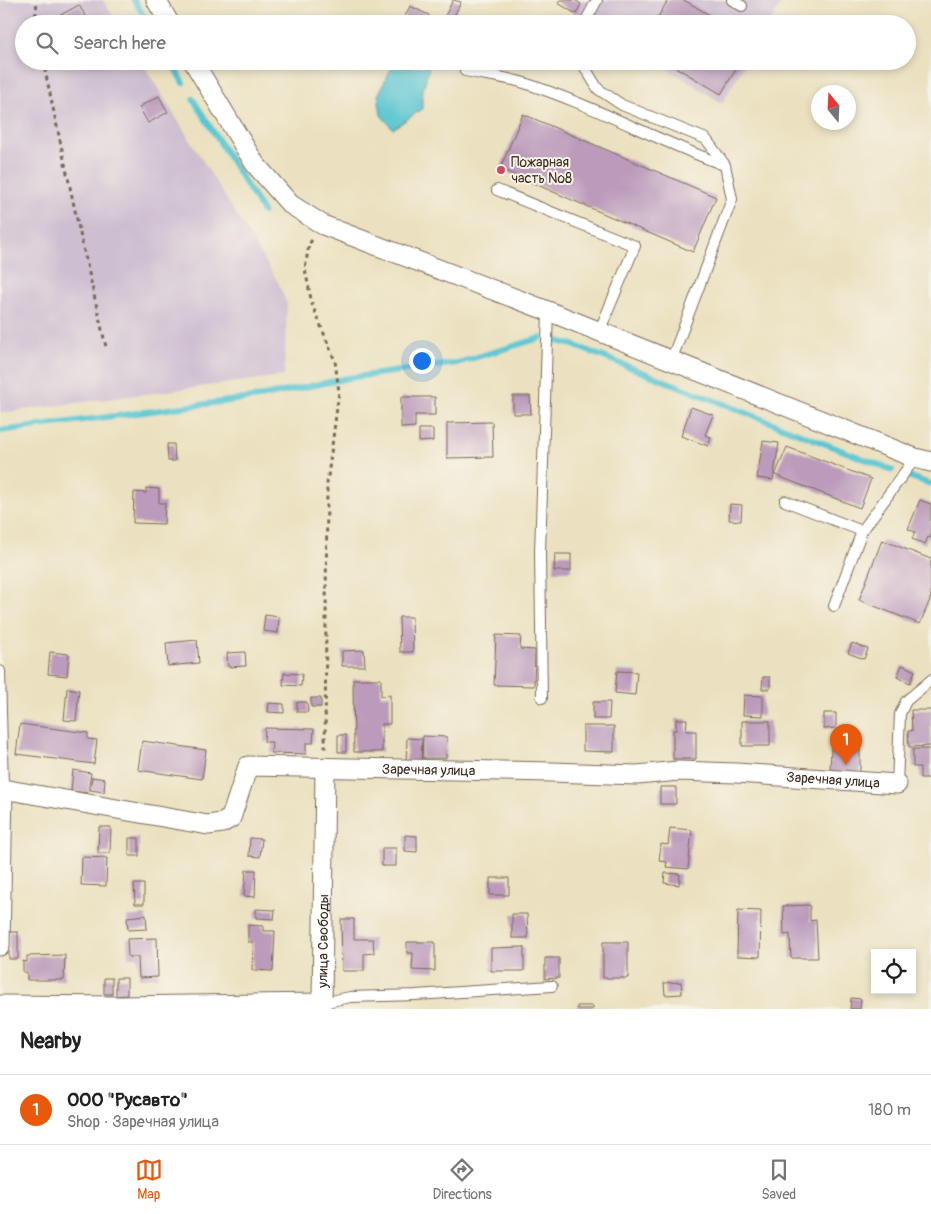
<!DOCTYPE html>
<meta charset="utf-8">
<style>
:root{--surface:#fff;--page:#f6f6f6;--text:#202124;--muted:#757577;--line:#e0e0e0;--accent:#ea580c}
body{margin:0;font-family:Pangolin,sans-serif;background:var(--page);color:var(--text)}
.controls{position:absolute;right:15px;bottom:15px;display:grid;overflow:hidden;border-radius:0px;box-shadow:0 2px 8px #0003}
.controls button{width:45px;height:45px;display:grid;place-items:center;padding:0;border:0;border-bottom:1px solid var(--line);background:var(--surface);color:var(--text);font:25px sans-serif}
.compass{position:absolute;left:811px;top:85px;width:45px;height:45px;border-radius:50%;background:var(--surface);box-shadow:0 2px 8px #0003;rotate:342deg}
.you{position:absolute;left:421px;top:360px;width:18px;height:18px;margin:-12px;border:4px solid #fff;border-radius:50%;background:#1a73e8;box-shadow:0 0 0 8px #1a73e833}
.badge{display:grid;place-items:center;width:32px;height:32px;border-radius:50%;background:var(--accent);color:#fff;font-size:16px;font-weight:700}
.pin{position:absolute;translate:-50% -41px;filter:drop-shadow(0 1px 2px #0008)}
.pin::after{content:'';position:absolute;top:26px;width:18px;height:15px;background:inherit;clip-path:polygon(0 0,100% 0,50% 100%)}
.list{margin:0;padding:0;list-style:none}
h2{display:flex;justify-content:space-between;align-items:center;height:65px;margin:0;padding:0 20px;font-size:21px}
h2 small{font-size:16px;font-weight:400;color:var(--muted)}
.list li{display:grid;grid-template-columns:32px 1fr auto;gap:15px;align-items:center;box-sizing:border-box;height:70px;padding:0 20px;border-top:1px solid var(--line)}
.list b{display:block;font-size:19px;white-space:nowrap}
.list p{margin:0;font-size:16px;white-space:nowrap;color:var(--muted)}
.list em{font-size:16px;font-style:normal;color:var(--muted)}
.icon{flex:none;width:28px;height:28px;fill:none;stroke:currentColor;stroke-width:2;stroke-linecap:round;stroke-linejoin:round}
.map{position:relative;flex:none;width:931px;height:1009px;overflow:hidden}
.search{position:absolute;background:var(--surface);box-shadow:0 2px 8px #0003;left:15px;right:15px;top:15px;height:55px;display:flex;align-items:center;gap:12px;box-sizing:border-box;padding:0 18px;border-radius:28px;color:var(--muted);font-size:19px}
.sheet{height:135px;background:var(--surface)}
nav{display:flex;justify-content:space-around;align-items:center;box-sizing:border-box;height:70px;border-top:1px solid var(--line);background:var(--surface);font-size:14px;color:var(--muted)}
nav a{display:grid;justify-items:center;gap:2px}
nav .on{color:var(--accent)}
.map>svg:first-child{display:block}
.industrial{fill:#cebed1}
.water{fill:#5ac6d2;stroke:#4a7878}
.lines{fill:none;stroke-linecap:round;stroke-linejoin:round}
.stream{stroke:#5ac6d2;stroke-width:6}
.building{fill:#bb9abb}
.lane-casing{stroke:#796a57;stroke-width:12}
.street-casing{stroke:#796a57;stroke-width:21}
.path{stroke:#796a57;stroke-width:3;stroke-dasharray:4 4;stroke-linecap:butt}
.lane{stroke:#fff;stroke-width:10}
.street{stroke:#fff;stroke-width:19}
.poi-dot{fill:#d1495b;stroke:#f7f3e8;stroke-width:2}
.labels{text-anchor:middle;stroke-width:4;stroke-linejoin:round;paint-order:stroke}
.poi-label{font-size:14px;fill:#3b2a1e;stroke:#f7f3e8;text-anchor:start}
.street-label{font-size:14px;fill:#3b2a1e;stroke:#f7f3e8}
</style>
<div class="map">
<svg width="931" height="1009" viewBox="0 0 931 1009">
<rect width="100%" height="100%" fill="#f7f3e8"/>
<filter id="ink" filterUnits="userSpaceOnUse"><feTurbulence type="fractalNoise" baseFrequency=".02" numOctaves="2"/><feDisplacementMap in="SourceGraphic" scale="10" xChannelSelector="R" yChannelSelector="G"/><feConvolveMatrix kernelMatrix="1 2 1 2 8 2 1 2 1" color-interpolation-filters="sRGB"/></filter>
<filter id="wash" filterUnits="userSpaceOnUse"><feTurbulence type="fractalNoise" baseFrequency=".0096" numOctaves="4" result="noise"/><feDisplacementMap in="SourceGraphic" scale="20" xChannelSelector="R" yChannelSelector="G"/><feGaussianBlur stdDeviation="1.12" result="paint"/><feColorMatrix in="noise" values="0 0 0 0 0 0 0 0 0 0 0 0 0 0 0 0 0 1.4 0 .05"/><feComposite in="paint" operator="in"/></filter>
<g filter="url(#wash)">
<rect width="100%" height="100%" fill="#ebe1c0"/>
<!-- industrial -->
<path class="industrial" d="M0,0H103L118,24H24V61H141L278,282L287,304L284,376L0,413Z
M557,0H783L769,24H595Z
M655,61H747L722,103Z"/>
<!-- water -->
<path class="water" d="M395,61H421L429,68L422,93V109L393,129L381,115L378,95Z"/>
<g class="lines">
<!-- stream -->
<path class="stream" d="M134,0L149,24
M171,61L183,83
M193,99L263,212
M554,340L573,345L892,470
M0,431L259,397L348,378L457,363L540,338
M910,477L931,484"/>
</g>
<g id="blocks">
<!-- building -->
<path class="building" d="M453,0L461,2L450,24H441Z
M560,0H575L581,4L576,14L558,3Z
M668,0H684L725,24H654Z
M79,5L90,24H64L63,21L58,24L55,18Z
M410,6L429,15L424,24H405L402,22Z
M665,61H741L721,94Z
M159,96L168,112L148,123L139,107Z
M523,114L716,197L693,252L500,169Z
M513,396H530L531,414H513Z
M401,397H435V415H415V427L401,428Z
M691,407L713,415L705,435L711,437L708,446L681,436Z
M492,422L493,457L447,458V423Z
M419,429H433V441L419,442Z
M763,441L779,443L773,480L757,478Z
M167,444H174L175,461H168Z
M787,447L871,479L860,508L775,475Z
M146,488L159,489V503H165L164,524L133,523L134,492L146,493Z
M920,500L931,504V538L928,537L925,544L912,539L915,532L908,529Z
M730,504L742,505L741,521L729,520Z
M882,540L931,559V597L920,624L859,600Z
M555,554H571V571H554Z
M265,615L279,617L278,633L263,631Z
M399,617H412L413,652H400Z
M496,635L521,636L520,649L535,650L534,686L494,685Z
M197,640L199,663L168,666L166,643Z
M852,643L868,649L864,659L848,653Z
M364,650L365,666H342V651Z
M50,652L69,654L67,676L48,674Z
M245,652L246,666L228,667L227,653Z
M902,665L915,671L910,683L897,677Z
M617,671L637,672L635,695L615,693Z
M284,673L302,674L301,686L283,685Z
M763,677H770V689H762Z
M353,679H381V696L390,695V724H382V752H354Z
M67,688L79,690L76,721L64,720Z
M744,695L763,696V716L743,715Z
M311,698H321V707H311Z
M297,702H307L308,712H297Z
M593,702H610L609,719H593Z
M269,703L284,704V713L268,712Z
M911,710H931V746L909,747L908,731H912Z
M824,713H836V728L824,729Z
M676,719H687L686,731H696V759H673V730H676Z
M742,721H770V746H742Z
M20,724L88,733V739L97,740L94,764L16,754Z
M583,726H614V752L583,751Z
M265,728L314,729L313,743H306V754L271,753L272,742H264Z
M338,735H346V752H338Z
M423,736L447,737L446,758H422Z
M407,738L422,739L421,764L406,763Z
M142,741L206,750L202,779L138,770Z
M831,748L860,749V775L830,774Z
M913,749H931V778H920V767H913Z
M73,770L91,773L88,793L71,791Z
M92,777L105,779L104,792L90,790Z
M660,787H676V804H660Z
M99,827H111L110,853H98Z
M670,828L692,830L688,869L666,867L667,862L659,861L661,844L668,845Z
M405,835L417,836V852L405,851Z
M129,838H139V856H129Z
M250,838L262,839L260,857L249,856Z
M382,848H396V866H382Z
M82,857L107,858L106,886L81,885Z
M246,870H256L255,897L244,896Z
M665,873L680,874L679,885L664,883Z
M490,878H509V895H490Z
M134,884H144V904H135Z
M810,905V921L816,920L818,958H791L790,934L784,935L783,906Z
M256,909L275,910L274,919L256,918Z
M738,910L761,911L760,957L737,956Z
M512,914H527L528,938H512Z
M146,915L147,929L128,930L127,917Z
M341,919H354V939H373L374,953L364,954V971H342Z
M248,925L263,926V931H275L273,971L252,970L253,942H248Z
M9,932H18V959H9Z
M157,938L158,977L139,978L138,957H128L127,939Z
M407,942H435V971L412,970L413,953H407Z
M603,942H628V978H603Z
M524,947V971H491V948Z
M65,955L64,980H27V972H23V961L27,962V956Z
M545,958H559V978L545,979Z
M104,978H112V994H104Z
M116,978H127V995L116,996Z
M681,982L682,994L665,995L664,983Z
M851,998L861,999L860,1009H850Z
M577,1006H593V1009H577Z"/>
</g>
</g>
<g filter="url(#ink)">
<use href="#blocks" fill-opacity="0" stroke="#796a57" stroke-width="1"/>
<g class="lines">
<defs>
<path id="lane" d="M732,0L742,6
M584,24L597,0
M581,61L598,89L622,105L706,139L725,165L732,199L671,361
M465,71C484,75 503,77 521,82C591,104 656,140 724,165
M497,190L635,246L599,332
M785,501L862,531
M834,606L862,531L915,458
M0,671L3,789
M542,698L540,552L548,311
M897,784L900,714L906,701L931,680
M322,1003L350,997L416,995L552,986"/>
<g id="street">
<path d="M156,0L170,24"/>
<path d="M193,61L255,164L290,204L323,225L548,311L915,458L931,462"/>
<path id="s1" d="M0,946L3,789L208,825L222,823L231,818L248,766L552,772L637,775L678,771L736,773L897,784"/>
<path id="s2" d="M0,1005L119,1006L322,1003L325,767"/>
</g>
</defs>
<!-- lane casing -->
<use href="#lane" class="lane-casing"/>
<!-- street casing -->
<use href="#street" class="street-casing"/>
<!-- path -->
<path class="path" d="M35,24L37,0
M43,61L82,243L106,347
M312,240L309,244L305,269L312,304L335,361L339,392L327,484L325,749"/>
<!-- lane -->
<use href="#lane" class="lane"/>
<!-- street -->
<use href="#street" class="street"/>
</g>
</g>
<!-- markers -->
<circle class="poi-dot" cx="501" cy="170" r="5"/>
<g class="labels">
<!-- poi labels -->
<g class="poi-label">
<text x="511" y="167">Пожарная<tspan x="511" dy="16">часть №8</tspan></text>
</g>
<!-- street labels -->
<g class="street-label">
<text dy="5" stroke="none"><textPath href="#s1" startOffset="625">Заречная улица</textPath></text>
<text dy="5" stroke="none"><textPath href="#s1" startOffset="1030">Заречная улица</textPath></text>
<text dy="5" stroke="none"><textPath href="#s2" startOffset="384">улица Свободы</textPath></text>
</g>
</g>
</svg>
<div class="controls">
<button><svg class="icon" aria-label="locate" viewBox="0 0 24 24"><circle cx="12" cy="12" r="6"/><path d="M12 2v4M12 18v4M2 12h4M18 12h4"/></svg></button>
</div>
<svg class="compass" viewBox="-18 -18 36 36"><path d="M0-13l5 13h-10z" fill="#e53935"/><path d="M0 13l5-13h-10z" fill="#757577"/></svg>
<div class="you"></div>
<div class="pin badge" style="left:846px;top:765px">1</div>
<div class="search"><svg class="icon" aria-label="search" viewBox="0 0 24 24"><circle cx="10" cy="10" r="6"/><path d="M15 15l6 6"/></svg>Search here</div>
</div>
<section class="sheet">
<h2>Nearby<small></small></h2>
<ul class="list">
<li><span class="badge">1</span><div><b>ООО &quot;Русавто&quot;</b><p>Shop · Заречная улица</p></div><em>180 m</em></li>
</ul>
</section>
<nav>
<a class="on"><svg class="icon" aria-label="map" viewBox="0 0 24 24"><path d="M3 6l6-2 6 2 6-2v14l-6 2-6-2-6 2zM9 4v14M15 6v14"/></svg>Map</a>
<a><svg class="icon" aria-label="directions" viewBox="0 0 24 24"><path d="M12 3l9 9-9 9-9-9zM9 14v-3h6M13 9l2 2-2 2"/></svg>Directions</a>
<a><svg class="icon" aria-label="saved" viewBox="0 0 24 24"><path d="M7 4h10v16l-5-4-5 4z"/></svg>Saved</a>
</nav>
